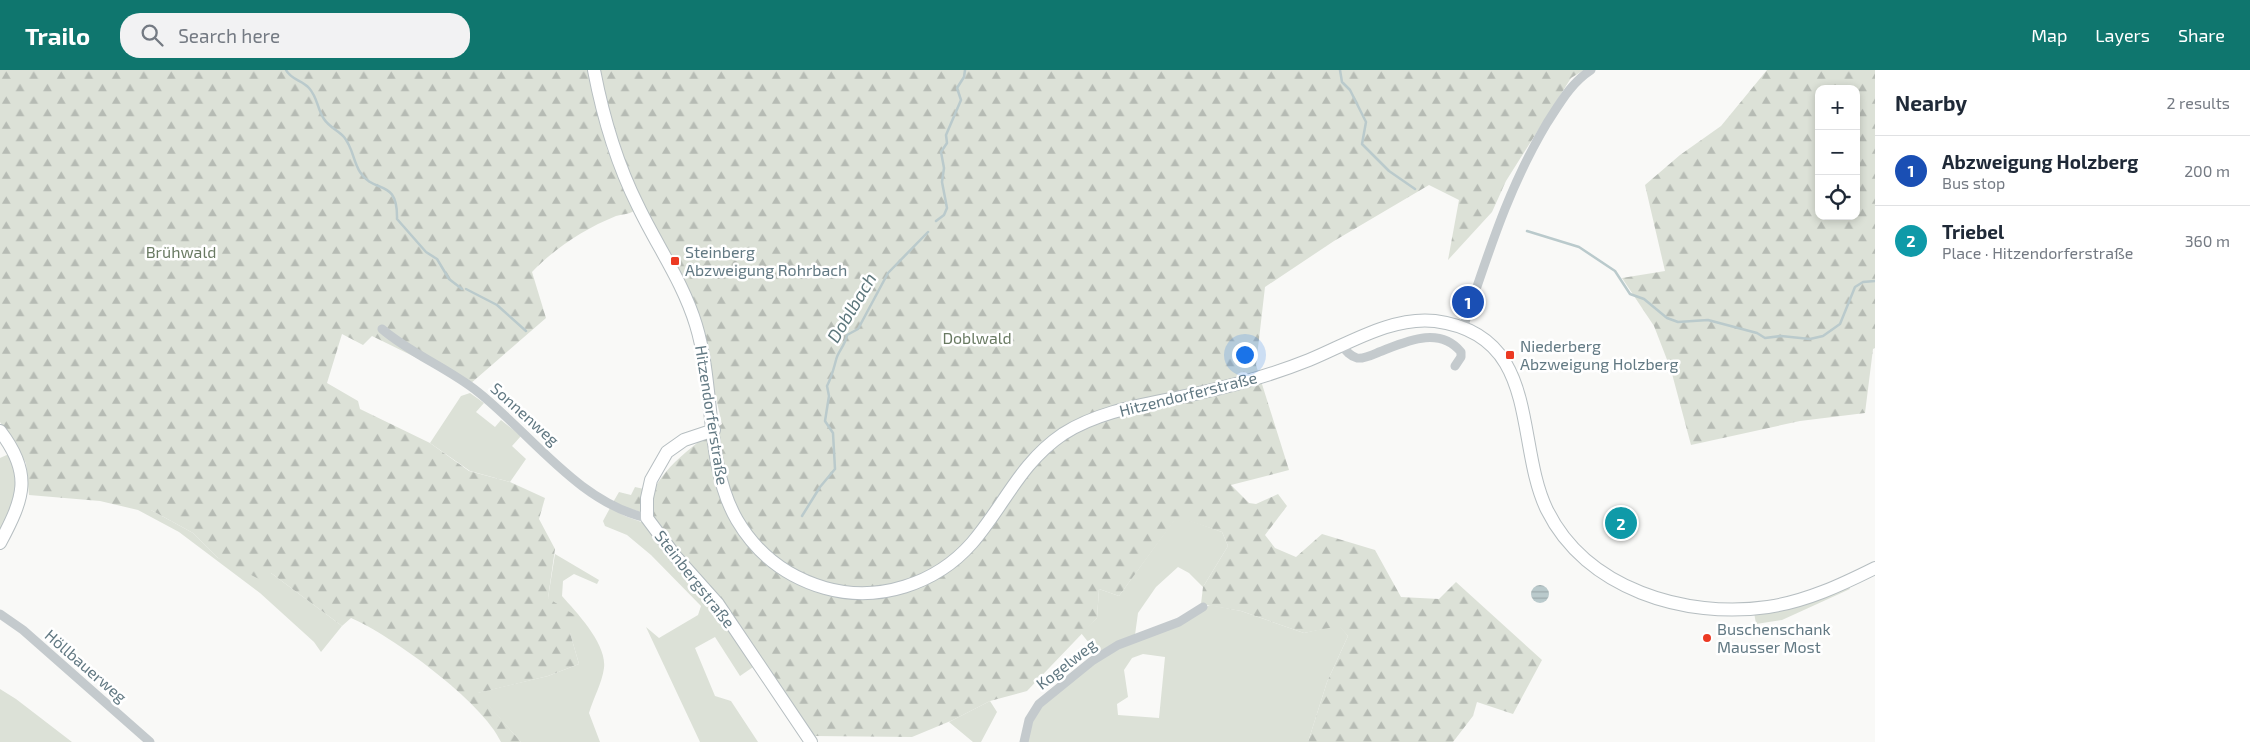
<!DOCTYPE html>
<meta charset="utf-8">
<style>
:root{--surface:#fff;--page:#f2f2f3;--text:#1f2937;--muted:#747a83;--line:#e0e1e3;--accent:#0f766e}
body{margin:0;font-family:"Exo 2",sans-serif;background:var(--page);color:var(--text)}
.controls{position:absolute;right:15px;top:15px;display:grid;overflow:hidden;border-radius:10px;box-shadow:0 2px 8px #0003}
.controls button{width:45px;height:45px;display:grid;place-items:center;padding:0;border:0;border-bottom:1px solid var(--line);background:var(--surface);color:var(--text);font:25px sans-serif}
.you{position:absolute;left:1244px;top:284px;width:18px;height:18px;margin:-12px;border:4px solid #fff;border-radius:50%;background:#1a73e8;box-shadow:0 0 0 8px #1a73e833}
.badge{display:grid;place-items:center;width:32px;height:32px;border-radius:50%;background:var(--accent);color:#fff;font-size:16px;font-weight:700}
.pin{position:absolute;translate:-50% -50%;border:2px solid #fff;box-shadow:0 1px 5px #0006}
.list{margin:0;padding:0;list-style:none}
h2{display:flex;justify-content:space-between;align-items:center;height:65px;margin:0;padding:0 20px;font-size:21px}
h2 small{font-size:16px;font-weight:400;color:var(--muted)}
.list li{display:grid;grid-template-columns:32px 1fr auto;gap:15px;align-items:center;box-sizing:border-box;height:70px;padding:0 20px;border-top:1px solid var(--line)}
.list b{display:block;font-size:19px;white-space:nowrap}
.list p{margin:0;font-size:16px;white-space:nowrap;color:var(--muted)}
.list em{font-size:16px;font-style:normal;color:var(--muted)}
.icon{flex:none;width:28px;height:28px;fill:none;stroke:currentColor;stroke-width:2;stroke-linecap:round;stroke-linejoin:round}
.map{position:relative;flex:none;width:1875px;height:672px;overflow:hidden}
header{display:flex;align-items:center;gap:30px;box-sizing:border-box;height:70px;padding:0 25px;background:var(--accent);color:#fff}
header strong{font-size:24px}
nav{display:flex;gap:28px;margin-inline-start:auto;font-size:18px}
.search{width:350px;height:45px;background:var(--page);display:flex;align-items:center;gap:12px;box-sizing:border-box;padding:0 18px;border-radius:20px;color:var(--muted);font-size:19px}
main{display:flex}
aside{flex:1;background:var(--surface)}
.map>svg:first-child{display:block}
.grass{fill:#dce1d7;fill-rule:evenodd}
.forest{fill:url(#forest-firs);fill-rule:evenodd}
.water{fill:url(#water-rules)}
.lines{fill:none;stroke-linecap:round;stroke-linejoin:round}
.stream{stroke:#bacacc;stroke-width:2.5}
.secondary-casing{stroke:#b6bec1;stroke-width:14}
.street{stroke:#c4cacd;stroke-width:9}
.secondary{stroke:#fff;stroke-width:12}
.poi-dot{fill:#ec3a23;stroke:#fff;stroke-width:2}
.labels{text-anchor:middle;stroke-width:5;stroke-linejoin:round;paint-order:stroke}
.park-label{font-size:16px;fill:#697a62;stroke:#fff}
.poi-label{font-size:16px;fill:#627983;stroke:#fff;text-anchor:start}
.street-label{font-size:16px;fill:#627983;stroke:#fff}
.water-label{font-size:18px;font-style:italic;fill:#5e787d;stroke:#fff}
</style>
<header>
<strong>Trailo</strong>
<div class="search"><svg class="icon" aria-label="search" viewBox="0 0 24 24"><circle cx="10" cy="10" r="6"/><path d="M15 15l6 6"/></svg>Search here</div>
<nav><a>Map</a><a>Layers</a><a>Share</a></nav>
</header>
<main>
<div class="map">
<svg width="1875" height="672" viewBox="0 0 1875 672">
<defs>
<pattern id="forest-firs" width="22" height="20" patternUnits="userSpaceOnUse" patternTransform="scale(1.25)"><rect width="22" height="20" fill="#dce1d7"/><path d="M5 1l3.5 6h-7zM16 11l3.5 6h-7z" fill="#b6bbb4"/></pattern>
<pattern id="water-rules" width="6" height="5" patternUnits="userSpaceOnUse" patternTransform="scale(1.25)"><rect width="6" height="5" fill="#bacacc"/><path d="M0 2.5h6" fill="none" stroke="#9ba9ab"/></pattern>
</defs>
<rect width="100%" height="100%" fill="#f9f9f7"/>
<!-- grass -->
<path class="grass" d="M470,323L484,333L476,342L495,357L501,350L521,366L512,376L526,389L510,412L470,401L430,373L461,326Z
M9,384L14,394L16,431L0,465V388Z
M610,438L625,446L647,454L703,522L756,595L740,606L715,567L695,578L715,626L731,631L758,672H700L646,557L659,568L698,545L701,536L651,485L627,465L605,456L603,451Z
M138,440H151L193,463L218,488L271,503L342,556L321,582L314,572L260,523L179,462Z
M1177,446L1222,462L1228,476L1203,517L1189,503L1178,497L1156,517L1138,543L1135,565L1116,572L1097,583L1081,563L1097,548L1099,519L1119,526Z
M555,484L599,510L597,514L574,504L563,511L562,526C577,543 607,574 604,598C602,613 593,629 589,643L600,672H521L477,623L548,606L579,594L570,563L548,528Z
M1848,515L1850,519L1782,550L1756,554L1754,542Z
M1210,535L1241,541L1304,563L1339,555L1348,566L1327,612L1308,672H1026L1037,639L1102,586ZM1143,584L1165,587L1159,648L1118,645L1117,634L1128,627L1124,600L1132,588Z
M0,619L16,629L72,672H0Z
M990,631L997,642L981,672H973L949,652Z"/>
<!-- forest -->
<path class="forest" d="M0,0H589L607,79L634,141C627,145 622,144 616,146C584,159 555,178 532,202L546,248L470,314L372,266L363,275L342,264L327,313L358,331L360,339L430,373L469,401L510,412L545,428L539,449L555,479L548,528L576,546L570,563L579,594L548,606L478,623L521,672H501C483,632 391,565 351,548L342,556L271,503L259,509L218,488L193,463L151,440H138L100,431L29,425L26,393L0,352Z
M600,0H1584L1571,8L1506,111L1492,142L1448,190L1459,130L1429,115L1334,171L1265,217L1256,295L1289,400L1231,415L1249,433L1256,434L1278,424L1287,436L1265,465L1275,478L1296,487L1322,464L1375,480L1401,527L1439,529L1456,512L1542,590L1513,644L1477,632L1473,646L1453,672H1308L1327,612L1348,566L1339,556L1304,563L1241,541L1201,534L1203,517L1228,476L1222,462L1177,447L1119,526L1099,519L1097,548L1027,621L990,631L953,650L912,667L814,666L651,448C651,442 650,434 651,429C658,399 699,372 722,354L698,250L621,90Z
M1767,0H1875V278L1873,279L1865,343L1800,351L1691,375L1671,300L1654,256L1622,208L1665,201L1645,115L1680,85L1721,56ZM1819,19H1856V146H1819Z
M635,417L644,419L641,442L612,434L619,422L631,425Z"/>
<!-- water -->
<path class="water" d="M1531 524a9 9 0 1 1 18 0a9 9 0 1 1-18 0Z"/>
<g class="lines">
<!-- stream -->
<path class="stream" d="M286,0C291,10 302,10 309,18C318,28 317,39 324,49C329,57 339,61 344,67C353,78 353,91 360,102C374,125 398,107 397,149L426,182L437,189L449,209L462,219
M1340,0L1342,12L1350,20L1366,52L1362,74L1389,101L1415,119
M936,151L944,145L947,138L942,112L944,98L941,82L947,73L946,65L961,30L957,18L964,7L965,0
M1527,161L1579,177L1615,201L1630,224L1644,229L1667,248L1678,252L1708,250L1757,263L1765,268L1781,266L1810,269L1823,266L1840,254L1855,217L1863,212L1875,211
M466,219L497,235L526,261
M802,446L820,417L835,399L833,363L825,351L829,326L827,316C832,306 833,301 836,290C838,281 845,276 847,265L858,259L888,203L928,162"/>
<defs>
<path id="secondary" d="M594,0C603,47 616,92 638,136C657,176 683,212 696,255C715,317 705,395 737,450C757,484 787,507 825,518C878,533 936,514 972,473C1004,436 1020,393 1063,364C1104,338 1153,334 1199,323C1236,315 1274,304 1309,290C1348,274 1392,246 1435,251C1542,265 1514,372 1547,440C1586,519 1685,549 1768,537C1807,531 1841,515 1875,498
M714,360L684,370L667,382L651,410L647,428V448L676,487L718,534L811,672
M0,361C33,404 24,428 0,473"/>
</defs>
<!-- secondary casing -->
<use href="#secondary" class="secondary-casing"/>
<!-- street -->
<path class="street" d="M1463,258C1488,185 1507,120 1547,53C1560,33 1571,13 1591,0
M382,259C411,284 448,298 478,322C531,364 579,433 647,448
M1342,276C1346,281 1350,286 1357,288C1364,289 1372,285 1379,282C1405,272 1439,255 1461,282V287L1455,296
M0,544L23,560L150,672
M1024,672L1029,650L1039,634L1092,591L1118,575L1179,552L1203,537"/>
<!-- secondary -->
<use href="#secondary" class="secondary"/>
</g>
<!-- markers -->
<g class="poi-dot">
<rect x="670" y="186" width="10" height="10" rx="2.5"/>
<rect x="1505" y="280" width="10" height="10" rx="2.5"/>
<circle cx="1707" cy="568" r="5"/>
</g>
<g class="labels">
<!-- park labels -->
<g class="park-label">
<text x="181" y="188">Brühwald</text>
<text x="977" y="274">Doblwald</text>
</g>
<!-- poi labels -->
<g class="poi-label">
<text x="685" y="188">Steinberg<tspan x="685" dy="18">Abzweigung Rohrbach</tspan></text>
<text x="1520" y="282">Niederberg<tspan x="1520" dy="18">Abzweigung Holzberg</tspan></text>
<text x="1717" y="565">Buschenschank<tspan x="1717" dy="18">Mausser Most</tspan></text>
</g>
<!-- street labels -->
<g class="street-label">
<text transform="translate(1188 324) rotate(-14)" y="6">Hitzendorferstraße</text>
<text transform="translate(525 344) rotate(42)" y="6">Sonnenweg</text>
<text transform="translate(712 345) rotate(81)" y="6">Hitzendorferstraße</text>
<text transform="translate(695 509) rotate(52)" y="6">Steinbergstraße</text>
<text transform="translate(1066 594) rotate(-38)" y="6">Kogelweg</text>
<text transform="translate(86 596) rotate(41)" y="6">Höllbauerweg</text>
</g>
<!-- water labels -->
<g class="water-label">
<text transform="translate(852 238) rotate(-59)" y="6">Doblbach</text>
</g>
</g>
</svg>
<div class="controls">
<button>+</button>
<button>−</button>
<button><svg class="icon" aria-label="locate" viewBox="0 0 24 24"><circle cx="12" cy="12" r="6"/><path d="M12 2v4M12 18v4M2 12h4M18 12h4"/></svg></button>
</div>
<div class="you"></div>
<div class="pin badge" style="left:1468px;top:232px;background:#1a4fb4">1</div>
<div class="pin badge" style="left:1621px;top:453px;background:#0f9aa8">2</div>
</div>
<aside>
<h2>Nearby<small>2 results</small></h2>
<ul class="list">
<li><span class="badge" style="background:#1a4fb4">1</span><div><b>Abzweigung Holzberg</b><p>Bus stop</p></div><em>200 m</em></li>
<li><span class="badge" style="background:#0f9aa8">2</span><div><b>Triebel</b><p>Place · Hitzendorferstraße</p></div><em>360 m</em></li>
</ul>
</aside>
</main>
